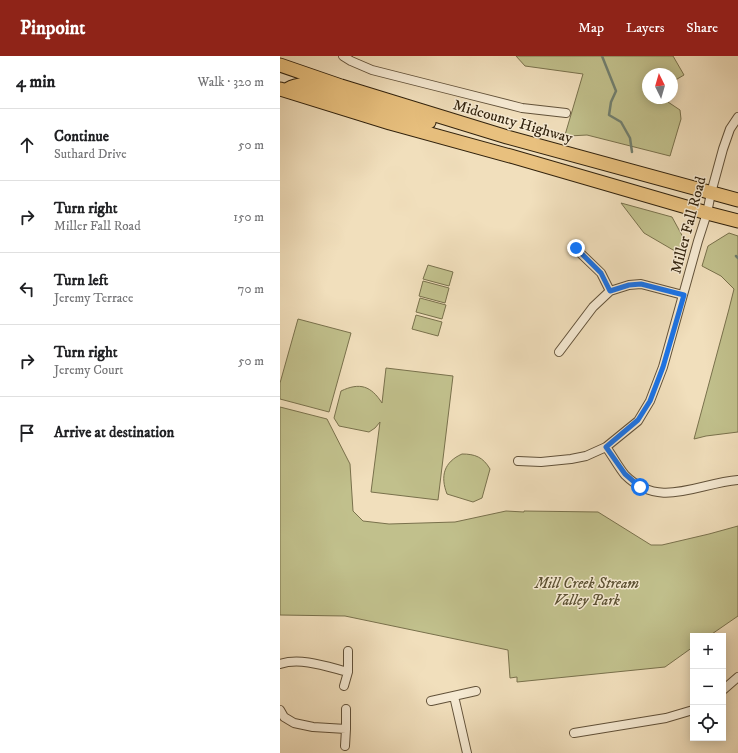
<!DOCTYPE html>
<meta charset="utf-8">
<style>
:root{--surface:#fff;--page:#f2f2f2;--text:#202124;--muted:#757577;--line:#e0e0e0;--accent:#8f2418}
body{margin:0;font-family:"IM FELL DW Pica",serif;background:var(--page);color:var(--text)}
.controls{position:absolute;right:12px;bottom:12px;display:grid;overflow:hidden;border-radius:0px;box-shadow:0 2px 10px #0003}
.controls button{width:36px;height:36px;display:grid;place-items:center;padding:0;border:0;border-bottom:1px solid var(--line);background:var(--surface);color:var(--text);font:20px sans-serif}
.compass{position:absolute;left:362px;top:12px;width:36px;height:36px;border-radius:50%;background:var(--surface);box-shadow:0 2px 10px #0003;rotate:355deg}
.stop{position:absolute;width:12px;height:12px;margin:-9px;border:3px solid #1a73e8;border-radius:50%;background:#fff}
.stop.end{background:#1a73e8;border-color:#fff;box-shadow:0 1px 4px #0008}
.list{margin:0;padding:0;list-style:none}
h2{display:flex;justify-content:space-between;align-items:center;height:52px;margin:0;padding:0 16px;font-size:17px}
h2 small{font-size:13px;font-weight:400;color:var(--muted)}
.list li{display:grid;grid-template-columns:26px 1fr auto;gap:12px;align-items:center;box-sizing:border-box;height:72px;padding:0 16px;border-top:1px solid var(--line)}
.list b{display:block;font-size:15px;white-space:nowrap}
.list p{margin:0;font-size:13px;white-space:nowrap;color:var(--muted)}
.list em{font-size:13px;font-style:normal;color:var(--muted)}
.icon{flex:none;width:22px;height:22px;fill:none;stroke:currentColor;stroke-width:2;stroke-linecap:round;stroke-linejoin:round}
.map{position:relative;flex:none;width:458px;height:697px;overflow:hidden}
header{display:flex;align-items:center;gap:24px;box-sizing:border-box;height:56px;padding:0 20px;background:var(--accent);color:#fff}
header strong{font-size:19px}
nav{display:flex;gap:22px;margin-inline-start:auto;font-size:14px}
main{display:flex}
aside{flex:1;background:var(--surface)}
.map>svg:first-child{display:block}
.green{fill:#c1c08c;stroke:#79714c}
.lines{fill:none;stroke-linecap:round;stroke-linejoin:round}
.stream{stroke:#717f6f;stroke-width:2.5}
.minor-casing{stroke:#615139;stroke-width:10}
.primary-casing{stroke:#31220d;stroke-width:15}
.minor{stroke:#f6ead3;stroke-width:8}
.primary{stroke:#e8c07e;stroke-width:13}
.route{stroke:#1a73e8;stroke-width:5}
.labels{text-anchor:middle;stroke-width:3;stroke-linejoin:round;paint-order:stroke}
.street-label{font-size:15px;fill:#31220d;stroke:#f6ead3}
.park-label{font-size:15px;font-style:italic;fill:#5c5133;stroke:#f6ead3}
</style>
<header>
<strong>Pinpoint</strong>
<nav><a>Map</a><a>Layers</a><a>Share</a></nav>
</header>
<main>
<aside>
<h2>4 min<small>Walk · 320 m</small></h2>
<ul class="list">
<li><svg class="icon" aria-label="ahead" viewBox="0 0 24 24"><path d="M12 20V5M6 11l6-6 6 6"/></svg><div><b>Continue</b><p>Suthard Drive</p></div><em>50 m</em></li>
<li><svg class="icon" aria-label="right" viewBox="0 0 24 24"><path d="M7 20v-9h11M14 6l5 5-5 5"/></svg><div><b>Turn right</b><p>Miller Fall Road</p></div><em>150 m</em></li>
<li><svg class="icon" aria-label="left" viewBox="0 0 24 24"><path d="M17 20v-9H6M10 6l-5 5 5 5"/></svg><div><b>Turn left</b><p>Jeremy Terrace</p></div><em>70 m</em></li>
<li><svg class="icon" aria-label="right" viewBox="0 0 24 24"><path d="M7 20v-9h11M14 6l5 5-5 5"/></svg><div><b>Turn right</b><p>Jeremy Court</p></div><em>50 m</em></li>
<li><svg class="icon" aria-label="arrive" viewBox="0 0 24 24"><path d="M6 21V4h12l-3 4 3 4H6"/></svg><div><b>Arrive at destination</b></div></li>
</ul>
</aside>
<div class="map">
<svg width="458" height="697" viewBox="0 0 458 697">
<rect width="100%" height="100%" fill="#f1dfbc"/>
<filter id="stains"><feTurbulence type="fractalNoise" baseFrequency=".005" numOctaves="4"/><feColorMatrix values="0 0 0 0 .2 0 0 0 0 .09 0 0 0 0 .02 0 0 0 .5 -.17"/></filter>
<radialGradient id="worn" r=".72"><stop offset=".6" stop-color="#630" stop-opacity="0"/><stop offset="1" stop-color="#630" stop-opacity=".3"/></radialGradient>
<!-- green -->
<path class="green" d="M236,0H393L404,19L392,26V18H368V42H388V46L400,54L401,63L390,100L307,79L289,80L285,79L303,18L245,10Z
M341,147L392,161L404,183L400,198L364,177Z
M449,177L458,180V376L426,380L414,383L449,253L454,233L441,220L422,210L428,190Z
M148,209L173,216L169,230L143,223Z
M143,225L169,232L165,247L139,240Z
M140,242L166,249L162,263L136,256Z
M136,259L162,266L158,280L132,273Z
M18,263L71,277L49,356L0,343V327Z
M106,312L173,320L158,444L91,436L100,366L95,372L89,376L59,370L54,362L61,335C80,326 91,330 102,347Z
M0,351L47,363L70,408L73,455L83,465L109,468L175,466L226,455L244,456V455L318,456L371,489H382L429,478L458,470V560L429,580H413V591L385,611L237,626V621L230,622L228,594L65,560L0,559Z
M182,398C195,398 203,401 210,413L202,442L193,446L167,438C160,420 164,406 182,398Z"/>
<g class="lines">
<!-- stream -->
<path class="stream" d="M322,0L336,35L331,46L329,59L341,66L350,82L352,96
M456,200L458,202"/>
<defs>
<path id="minor" d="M63,0L71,5L92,14L179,36L242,52L286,57
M295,192L321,217L330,235
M279,296L313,251L330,235L349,229L361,228L403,239
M326,391C332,399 339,412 345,419C380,454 418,427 458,424
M238,405L261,406L291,403L306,400L326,391L358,365L370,345L383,311L418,185L427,157L431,137L443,93L450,73L458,61
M0,608C21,601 48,611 68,616
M64,630L68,616V595
M443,634L458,621
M174,640L187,697
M151,645L196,635
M0,654L4,661L14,667L33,671L66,673
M294,677L386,662L413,654
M65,690L66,673V653"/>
<path id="primary" d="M0,9L61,30L227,81L458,144
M0,33L110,67L234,101L427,157L458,165
M7,35L8,33C13,30 16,29 23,29L91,51L149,66"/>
</defs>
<!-- minor casing -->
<use href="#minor" class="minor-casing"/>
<!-- primary casing -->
<use href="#primary" class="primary-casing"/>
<!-- minor -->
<use href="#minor" class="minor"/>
<!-- primary -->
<use href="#primary" class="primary"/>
</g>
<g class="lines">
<!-- route -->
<path class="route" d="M296,192L321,217L330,235L349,229L361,228L404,239L383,311L370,345L358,364L326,391L345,418L360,431"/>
</g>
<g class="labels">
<!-- street labels -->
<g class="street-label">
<text transform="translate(233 65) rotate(16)" y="5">Midcounty Highway</text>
<text transform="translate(408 169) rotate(-75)" y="5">Miller Fall Road</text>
</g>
<!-- park labels -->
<g class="park-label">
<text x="307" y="532">Mill Creek Stream<tspan x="307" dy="17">Valley Park</tspan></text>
</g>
</g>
<rect width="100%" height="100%" filter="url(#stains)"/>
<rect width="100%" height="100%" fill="url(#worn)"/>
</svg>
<div class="controls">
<button>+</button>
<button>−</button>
<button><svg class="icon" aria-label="locate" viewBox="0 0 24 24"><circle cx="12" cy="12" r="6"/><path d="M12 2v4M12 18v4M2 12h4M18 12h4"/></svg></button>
</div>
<svg class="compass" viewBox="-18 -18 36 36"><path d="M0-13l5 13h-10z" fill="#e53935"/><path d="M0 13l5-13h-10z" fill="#757577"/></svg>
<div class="stop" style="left:360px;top:431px"></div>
<div class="stop end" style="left:296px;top:192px"></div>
</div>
</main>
